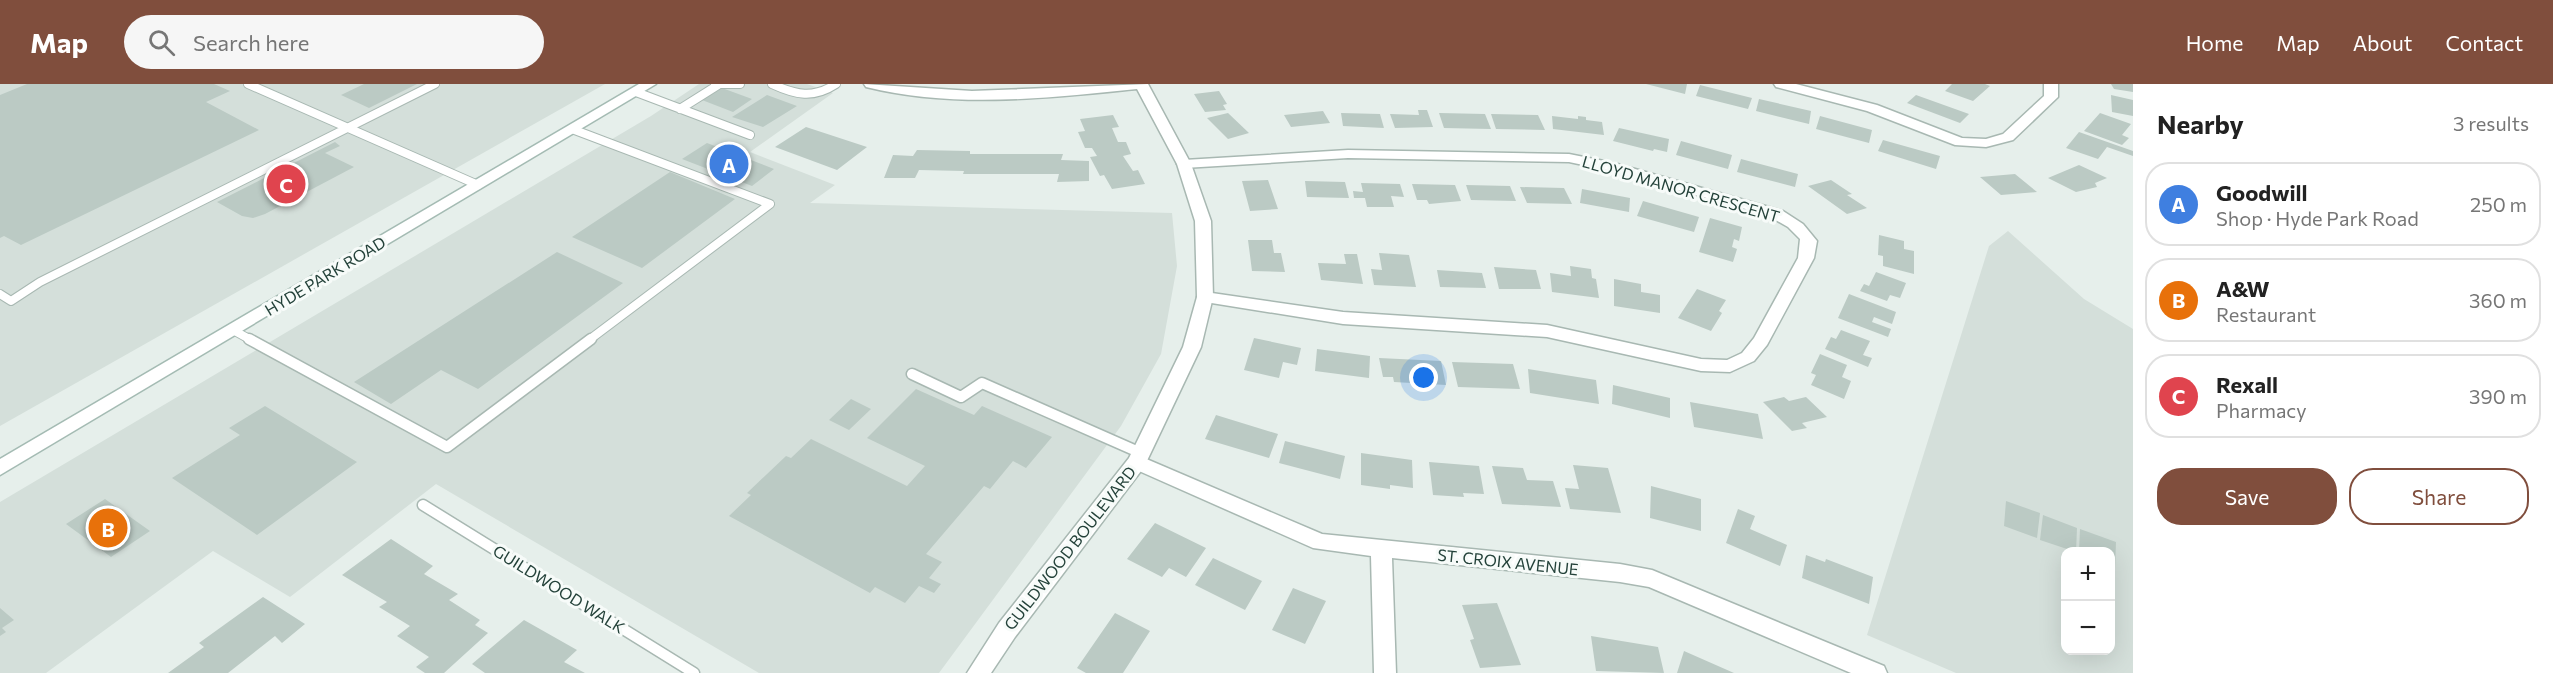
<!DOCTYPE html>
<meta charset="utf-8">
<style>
:root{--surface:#fff;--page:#f6f6f6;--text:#222;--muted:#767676;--line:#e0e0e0;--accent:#804e3d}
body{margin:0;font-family:Commissioner,sans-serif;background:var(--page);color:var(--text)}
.controls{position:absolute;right:18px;bottom:18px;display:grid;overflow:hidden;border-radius:12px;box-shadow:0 6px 24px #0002}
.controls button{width:54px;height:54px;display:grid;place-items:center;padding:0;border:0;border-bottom:2px solid var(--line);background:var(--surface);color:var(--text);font:30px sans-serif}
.you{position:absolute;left:1424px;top:294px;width:21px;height:21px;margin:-15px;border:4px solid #fff;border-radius:50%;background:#1a73e8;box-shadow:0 0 0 9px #1a73e833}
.badge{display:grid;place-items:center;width:39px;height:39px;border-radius:50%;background:var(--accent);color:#fff;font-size:20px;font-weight:700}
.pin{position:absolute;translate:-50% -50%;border:3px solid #fff;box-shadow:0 2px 6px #0006}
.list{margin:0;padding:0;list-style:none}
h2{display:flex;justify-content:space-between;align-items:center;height:78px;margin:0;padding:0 24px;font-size:26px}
h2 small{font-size:20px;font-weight:400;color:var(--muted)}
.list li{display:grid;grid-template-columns:39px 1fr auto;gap:18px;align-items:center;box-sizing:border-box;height:84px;margin:0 12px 12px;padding:0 12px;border:2px solid var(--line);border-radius:24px}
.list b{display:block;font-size:22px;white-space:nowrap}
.list p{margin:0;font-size:20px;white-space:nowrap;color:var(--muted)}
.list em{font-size:20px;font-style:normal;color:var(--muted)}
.actions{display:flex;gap:12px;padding:18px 24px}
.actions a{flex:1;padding:14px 0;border:2px solid var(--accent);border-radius:24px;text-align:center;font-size:21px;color:var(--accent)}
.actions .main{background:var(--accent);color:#fff}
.icon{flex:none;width:33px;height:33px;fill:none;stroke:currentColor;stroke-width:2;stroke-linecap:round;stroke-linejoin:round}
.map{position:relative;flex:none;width:2133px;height:589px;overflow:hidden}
header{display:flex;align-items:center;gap:36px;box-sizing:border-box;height:84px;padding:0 30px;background:var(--accent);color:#fff}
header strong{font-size:28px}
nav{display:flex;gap:33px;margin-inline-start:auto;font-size:21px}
.search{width:420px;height:54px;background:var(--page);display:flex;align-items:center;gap:15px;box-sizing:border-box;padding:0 21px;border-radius:33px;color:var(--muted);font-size:22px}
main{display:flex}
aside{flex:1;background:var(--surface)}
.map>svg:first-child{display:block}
.built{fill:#d4dfda;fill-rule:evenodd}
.building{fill:#bbcac4}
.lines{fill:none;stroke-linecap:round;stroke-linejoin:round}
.service-far1-casing{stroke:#a8b8b2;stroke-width:10}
.service-casing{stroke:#a8b8b2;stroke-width:13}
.minor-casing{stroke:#a8b8b2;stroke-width:3}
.tertiary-casing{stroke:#a8b8b2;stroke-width:3}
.secondary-casing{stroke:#a4bbb3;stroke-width:3}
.service-far1{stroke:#fff;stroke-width:8}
.service{stroke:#fff;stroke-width:10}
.minor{fill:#fff;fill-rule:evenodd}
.tertiary{fill:#fff;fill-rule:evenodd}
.secondary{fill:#fff;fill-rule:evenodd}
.labels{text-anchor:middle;stroke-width:6;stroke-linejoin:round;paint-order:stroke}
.street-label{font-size:16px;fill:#24423a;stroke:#f7fbf9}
</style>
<header>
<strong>Map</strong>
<div class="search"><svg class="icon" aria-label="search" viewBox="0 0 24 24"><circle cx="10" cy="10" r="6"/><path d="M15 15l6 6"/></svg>Search here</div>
<nav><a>Home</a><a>Map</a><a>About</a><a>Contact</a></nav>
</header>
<main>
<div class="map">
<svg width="2133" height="589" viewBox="0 0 2133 589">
<rect width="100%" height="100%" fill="#e6efeb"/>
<!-- built -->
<path class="built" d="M0,0H605L0,342Z
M699,0H807L833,9L750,68L835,101L810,119L1172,129L1177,182L1161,270L1121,342L939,589H759L436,400L290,513L213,467L46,589H0V418L651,32Z
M2008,147L2084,215L2133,245V589H1956L1867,551L1989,162ZM2066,468H2110V566H2066Z"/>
<!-- building -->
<path class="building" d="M27,0H214L230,7L206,18L259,46L21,161L4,152L0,154V11Z
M364,0H417L369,24L341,11Z
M1646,0H1687L1685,10Z
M1952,0H1985L1990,2L1973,17L1945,7Z
M2111,0H2133V8L2114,5Z
M1700,1L1752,14L1748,25L1696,12Z
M722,4L752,15L733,28L702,16Z
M1219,7L1227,20L1223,21L1226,26L1205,28L1194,10Z
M767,11L797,22L763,43L732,33Z
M1916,11L1969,30L1960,39L1907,19Z
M2111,11L2133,16V32L2112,28Z
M1759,15L1811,27L1809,40L1756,27Z
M1418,26H1427L1433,43L1395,44L1390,30L1419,31Z
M1323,27L1330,39L1291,43L1284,31Z
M1228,29L1249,49L1228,55L1207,34Z
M1341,29L1380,30L1384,44L1343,42Z
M1439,29L1485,30L1491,45L1444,44Z
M2100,29L2131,40L2122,51L2129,54L2122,61L2084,47Z
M1491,30L1538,31L1545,46L1496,45Z
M1113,31L1119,43L1112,44L1118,58H1126L1131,70L1123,72L1133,87L1138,86L1145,100L1112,105L1104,91L1100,92L1090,73L1097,72L1092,64H1085L1078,48L1085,47L1080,35Z
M1552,32L1578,35V32L1586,33V36L1602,38L1604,51L1553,45Z
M1820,32L1872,46L1869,59L1816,45Z
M806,43L867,63L837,86L775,63Z
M1619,44L1669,55L1667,68L1654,65L1653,67L1613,57Z
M2079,48L2133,67V72L2107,63L2098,75L2066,64Z
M1883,56L1940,72L1936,85L1878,67Z
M1681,57L1732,71L1728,85L1676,71Z
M335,58L340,62L325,69L354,83L265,130L253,134L242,132L217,118Z
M707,59L774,85L752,102L682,75Z
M917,66L970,67V70H1063L1061,76L1089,77V97L1057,98L1059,90H963L964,87L919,86L915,94H884L893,71L913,72Z
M1741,75L1798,90L1795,103L1737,88Z
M2079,81L2107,94L2095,99L2097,103L2076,108L2048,94Z
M670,88L735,115L642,184L572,153Z
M2015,90L2037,108L2001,111L1980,93Z
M1268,96L1278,125L1250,127L1242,97Z
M1831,96L1852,110L1847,111L1867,124L1847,130L1808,102Z
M1305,97L1345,98L1349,114L1307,113Z
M1361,99L1400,100L1404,113L1391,112L1394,123H1367L1365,114H1354L1353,107L1363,108Z
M1412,100L1455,101L1461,117L1429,120L1427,116H1417Z
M1466,101L1510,102L1516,117L1471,116Z
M1520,103L1564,104L1572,120L1527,119Z
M1582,105L1630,114L1629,128L1580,119Z
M1643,117L1699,133L1694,148L1637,132Z
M1710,134L1742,143L1739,157L1734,155L1732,163L1737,165L1733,178L1699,168Z
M1879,151L1904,157V165L1914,167V190L1883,182V172L1878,171Z
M1248,156H1272L1274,169H1281L1285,188L1252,187Z
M557,168L623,199L478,305L441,286L391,320L354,298Z
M1379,169L1409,171L1416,203L1374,201L1371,185L1382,186Z
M1344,170H1357L1363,200L1321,196L1318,179L1346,180Z
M1570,182L1591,185L1592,194L1596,195L1599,214L1552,208L1550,189L1571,192Z
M1494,183L1536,186L1541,205H1499Z
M1437,186L1482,189L1486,204L1440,203Z
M1876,188L1906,199L1900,214L1890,211L1887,217L1860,207L1864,200L1869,202Z
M1614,195L1641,200V208L1660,211V229L1614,222Z
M1697,205L1726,216L1719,227L1722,229L1711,247L1678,234Z
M1849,210L1896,228L1892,240L1874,233L1872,238L1891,245L1888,253L1838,234Z
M1841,246L1870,257L1863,271L1872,274L1868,283L1825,265L1831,253L1836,255Z
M1254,254L1301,264L1297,281L1283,278L1279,294L1244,286Z
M1317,265L1370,272L1369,294L1315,287Z
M1820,270L1847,281L1842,293L1851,297L1844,315L1811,301L1816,291L1811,289Z
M1379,274L1441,277L1446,301L1394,298L1393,293H1383Z
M1452,278L1513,280L1520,305L1458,303Z
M1528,285L1596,296L1599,320L1530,309Z
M1613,301L1670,314V334L1612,320Z
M916,305L974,331L982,322L1052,353L1026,384L1013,377L990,405L984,402L926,470L942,478L929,494L941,500L934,509L919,502L905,519L875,503L870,509L729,432L751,411L747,409L786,372L791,374L811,355L907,402L925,382L867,354Z
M1784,313L1789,317L1806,313L1827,333L1802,339L1807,344L1792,347L1763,318Z
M851,315L871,325L849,346L829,336Z
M1690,318L1758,330L1763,355L1694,343Z
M265,322L357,378L257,451L172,394L240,351L229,344Z
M1216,331L1278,350L1269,374L1205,355Z
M1285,357L1345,372L1340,395L1279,379Z
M1361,369L1412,376L1413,404L1390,401V405L1361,401Z
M1429,378L1479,382L1484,410L1463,409L1464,413L1433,411Z
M1573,381L1608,384L1621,429L1570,425L1565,404L1579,405Z
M1492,382L1523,384L1527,396L1553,397L1561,423L1502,420Z
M1651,402L1701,415V447L1650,434Z
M105,415L150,447L111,473L66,440Z
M2006,417L2040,429L2037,454L2004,442Z
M1738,425L1755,432L1750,445L1787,461L1780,482L1726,459Z
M2043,431L2077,444L2076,468L2040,456Z
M1155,439L1206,464L1186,493L1169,484L1162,493L1127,475Z
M2080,445L2116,458L2115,484L2110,482V468H2079Z
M391,455L433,482L424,490L458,510L449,516L480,536L475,541L488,549L444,589H425L416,583L429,573L397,552L410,542L379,523L387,518L342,491Z
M1806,471L1825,478L1826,475L1873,493L1869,520L1802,494Z
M1213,474L1262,497L1245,526L1195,501Z
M1293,504L1326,517L1305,560L1272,546Z
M263,513L305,540L282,559L275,552L228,589H168L204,563L199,559Z
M1497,519L1521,581L1480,584L1470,556L1474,555L1462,521Z
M0,524L14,536L2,544L6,548L0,552Z
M1115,529L1150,547L1123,589H1086L1077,584Z
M524,536L577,566L564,578L585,589H485L472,580Z
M1591,552L1658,563L1664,589L1596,587Z
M1684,567L1734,589H1677Z"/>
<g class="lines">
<defs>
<path id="service-far1" d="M248,0L478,101
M715,0H740
M772,0C796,11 813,15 836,0
M636,8L750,51
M680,25L718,1
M572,45L770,120L589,256
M0,210L11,217L40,198L435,0
M233,246L251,256"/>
<path id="service" d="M249,255L447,363L591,255
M912,290L961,313L982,299L1141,369
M423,421L694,589"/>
<path id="minor" d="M1774,0H1796L1877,21L1962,54L1986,55L2003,50L2044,12V0H2058V13L2013,56L1986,63L1955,61L1867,27L1776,3Z
M1348,66L1569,70L1614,79L1783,127L1803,140L1817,157L1814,174L1767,261L1754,277L1730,288L1701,287L1547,253L1343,240L1199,217L1197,213L1199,209L1205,208L1343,228L1547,241L1701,275L1727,276L1742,269L1754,254L1798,174L1800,155L1788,143L1767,131L1607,86L1569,78L1348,74L1184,84L1177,80L1184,76Z
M1137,371L1322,450L1620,480L1652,486L1884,582L1887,589H1851L1649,503L1620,498L1392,474L1396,589H1374L1371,472L1313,464L1130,383L1127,378L1130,373Z"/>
<path id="tertiary" d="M864,0L972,7L1148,0L1191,80L1211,137L1213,213L1201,263L1144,383L1015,553L991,589H967L999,539L1129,374L1183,263L1197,213L1195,137L1177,80L1137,5C1048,14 955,25 866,3Z"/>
<path id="secondary" d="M639,0H656L0,391V375Z"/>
</defs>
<!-- service-far1 casing -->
<use href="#service-far1" class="service-far1-casing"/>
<!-- service casing -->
<use href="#service" class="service-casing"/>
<!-- minor casing -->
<use href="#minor" class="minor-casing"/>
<!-- tertiary casing -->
<use href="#tertiary" class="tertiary-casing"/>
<!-- secondary casing -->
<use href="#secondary" class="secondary-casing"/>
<!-- service-far1 -->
<use href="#service-far1" class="service-far1"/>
<!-- service -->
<use href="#service" class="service"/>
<!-- minor -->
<use href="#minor" class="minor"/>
<!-- tertiary -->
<use href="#tertiary" class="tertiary"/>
<!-- secondary -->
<use href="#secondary" class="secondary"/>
</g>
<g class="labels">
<!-- street labels -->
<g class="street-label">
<text transform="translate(1681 105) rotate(16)" y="6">LLOYD MANOR CRESCENT</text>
<text transform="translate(325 192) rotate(-31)" y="6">HYDE PARK ROAD</text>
<text transform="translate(1070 464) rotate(-52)" y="6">GUILDWOOD BOULEVARD</text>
<text transform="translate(1508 478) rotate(6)" y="6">ST. CROIX AVENUE</text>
<text transform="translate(559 505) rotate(32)" y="6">GUILDWOOD WALK</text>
</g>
</g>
</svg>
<div class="controls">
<button>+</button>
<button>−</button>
</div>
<div class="you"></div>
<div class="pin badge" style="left:729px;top:80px;background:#3f7fe0">A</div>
<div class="pin badge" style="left:108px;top:444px;background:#e8710a">B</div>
<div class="pin badge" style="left:286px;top:100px;background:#e0444e">C</div>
</div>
<aside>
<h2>Nearby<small>3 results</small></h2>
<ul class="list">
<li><span class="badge" style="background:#3f7fe0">A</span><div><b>Goodwill</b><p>Shop · Hyde Park Road</p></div><em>250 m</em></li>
<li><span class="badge" style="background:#e8710a">B</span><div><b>A&amp;W</b><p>Restaurant</p></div><em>360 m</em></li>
<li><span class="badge" style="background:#e0444e">C</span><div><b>Rexall</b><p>Pharmacy</p></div><em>390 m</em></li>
</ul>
<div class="actions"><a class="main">Save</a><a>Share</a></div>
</aside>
</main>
